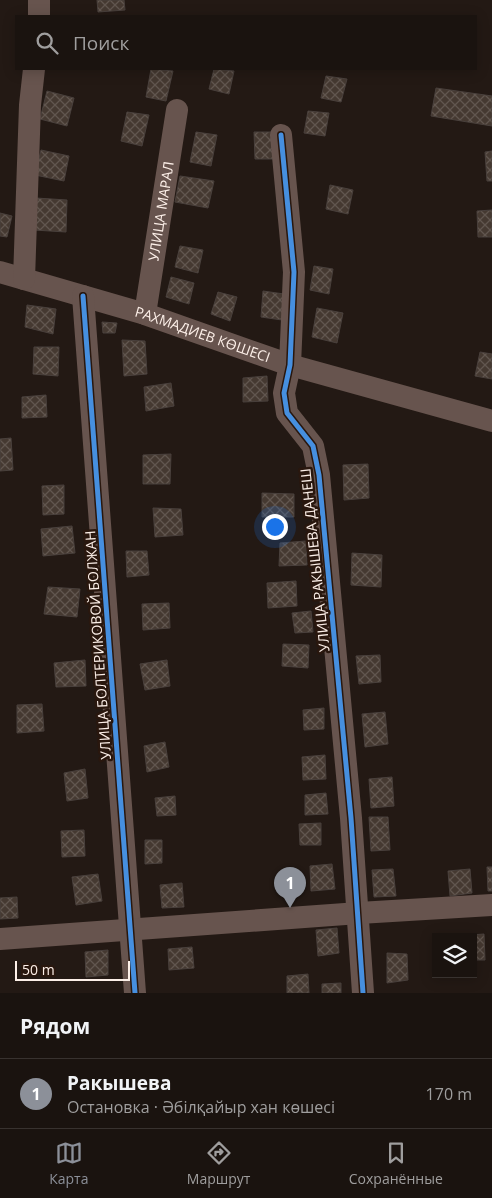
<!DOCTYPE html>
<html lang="ru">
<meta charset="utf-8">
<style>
:root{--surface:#1a130f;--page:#27201d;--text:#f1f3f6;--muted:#9f9e9e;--line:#38322f;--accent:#8c9099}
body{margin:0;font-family:"Open Sans",sans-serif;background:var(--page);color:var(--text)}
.controls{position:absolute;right:15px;bottom:15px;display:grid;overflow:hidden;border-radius:0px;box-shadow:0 2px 12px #0003}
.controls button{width:45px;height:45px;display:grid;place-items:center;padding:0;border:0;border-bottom:1px solid var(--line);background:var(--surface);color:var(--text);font:25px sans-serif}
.scale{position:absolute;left:15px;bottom:12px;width:115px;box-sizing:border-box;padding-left:5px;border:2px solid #fcefe8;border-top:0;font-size:14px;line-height:18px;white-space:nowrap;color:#fcefe8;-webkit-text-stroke:4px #29170e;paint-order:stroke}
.you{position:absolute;left:274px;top:526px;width:18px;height:18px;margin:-12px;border:4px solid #fff;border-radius:50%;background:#1a73e8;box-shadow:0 0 0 8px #1a73e833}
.badge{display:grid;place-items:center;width:32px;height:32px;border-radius:50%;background:var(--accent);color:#fff;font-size:16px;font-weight:700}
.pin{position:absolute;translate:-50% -41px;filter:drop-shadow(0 1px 2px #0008)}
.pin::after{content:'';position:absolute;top:26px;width:18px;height:15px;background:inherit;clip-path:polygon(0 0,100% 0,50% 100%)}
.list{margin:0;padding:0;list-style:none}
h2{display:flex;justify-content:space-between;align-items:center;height:65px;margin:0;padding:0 20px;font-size:21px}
h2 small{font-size:16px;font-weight:400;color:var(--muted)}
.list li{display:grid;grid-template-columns:32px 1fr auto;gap:15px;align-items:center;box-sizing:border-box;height:70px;padding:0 20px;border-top:1px solid var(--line)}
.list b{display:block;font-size:19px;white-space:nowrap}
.list p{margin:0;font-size:16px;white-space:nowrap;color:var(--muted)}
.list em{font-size:16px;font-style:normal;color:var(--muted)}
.icon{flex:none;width:28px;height:28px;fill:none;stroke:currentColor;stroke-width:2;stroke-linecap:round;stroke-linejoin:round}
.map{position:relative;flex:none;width:492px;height:993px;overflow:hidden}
.search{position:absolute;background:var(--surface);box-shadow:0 2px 12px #0003;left:15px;right:15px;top:15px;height:55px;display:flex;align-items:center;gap:12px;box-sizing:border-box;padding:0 18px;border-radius:0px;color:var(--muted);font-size:19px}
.sheet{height:135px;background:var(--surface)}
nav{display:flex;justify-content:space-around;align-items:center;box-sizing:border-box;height:70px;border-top:1px solid var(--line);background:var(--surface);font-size:14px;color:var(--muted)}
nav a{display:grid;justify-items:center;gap:2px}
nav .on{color:var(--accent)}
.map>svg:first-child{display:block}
.building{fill:url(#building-cross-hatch);stroke:#49403c}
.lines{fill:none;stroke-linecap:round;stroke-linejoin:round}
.minor{stroke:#67544e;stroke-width:22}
.cycleway-casing{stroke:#29170e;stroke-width:8}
.cycleway{stroke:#468fdf;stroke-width:5}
.labels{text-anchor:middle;stroke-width:5;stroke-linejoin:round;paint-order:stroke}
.street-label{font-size:14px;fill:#fcefe8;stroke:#29170e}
</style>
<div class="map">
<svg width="492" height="993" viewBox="0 0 492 993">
<defs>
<pattern id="building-cross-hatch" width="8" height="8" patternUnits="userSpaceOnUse" patternTransform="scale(1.25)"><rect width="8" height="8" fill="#453931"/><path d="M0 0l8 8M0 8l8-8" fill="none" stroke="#61564f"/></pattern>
</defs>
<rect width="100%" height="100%" fill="#231914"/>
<!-- building -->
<path class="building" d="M97,0H124L125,10L98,12Z
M151,69L173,71L166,101L146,97Z
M214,69L234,71L229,94L209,89Z
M326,76L347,79L341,102L321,98Z
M436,88L492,96V126L431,116Z
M47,91L74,98L67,126L40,119Z
M308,111L329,113L325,136L304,133Z
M127,112L149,115L142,146L121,141Z
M196,132L217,135L211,166L190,162Z
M254,132H276L277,159H255Z
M41,150L69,156L64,181L35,175Z
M492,151V181H487L485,152Z
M180,176L214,181L208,208L175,202Z
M330,185L353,190L348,214L326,209Z
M36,198L67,200L66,232L34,230Z
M492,210V237H478L477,211Z
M0,213L12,216L7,237L0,236Z
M180,246L203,250L198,273L175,267Z
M314,266L333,269L329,294L310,290Z
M171,277L194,283L189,304L166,297Z
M263,291L284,294L282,320L261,317Z
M218,292L237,297L230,321L211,314Z
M27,305L56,309L53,334L25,327Z
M317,308L343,313L337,343L312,337Z
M102,322L117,323L115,333H103Z
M122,340L145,341L147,374L124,376Z
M34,347H59L58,376L33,374Z
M480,352L492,354V379L475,376Z
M267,376L268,401L243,402V378Z
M171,383L174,406L146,411L144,387Z
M46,395L47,417L22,418V397Z
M11,438L13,470L0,471V439Z
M171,454L170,484H143V455Z
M368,464L369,498L344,500L343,465Z
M64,485V514L43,515L42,486Z
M262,493L294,494V517H262Z
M153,508L181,509L183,535L155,537Z
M72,526L75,553L43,556L41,529Z
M306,541L307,565L279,566L280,543Z
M126,551H147L149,575L127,577Z
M352,553L382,555L381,587L351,585Z
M296,581L297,606L268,608L267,583Z
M48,587L80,589L77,617L44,614Z
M169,603L170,628L143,630L142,604Z
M311,611L313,632L295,633L292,613Z
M283,644L309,645L308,668L282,666Z
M380,655L381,682L359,684L356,656Z
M85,660L86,686L56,687L54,663Z
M167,660L170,686L145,690L140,664Z
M42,704L44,731L17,733V705Z
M324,708V729L304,730L303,710Z
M385,712L388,744L365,747L362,714Z
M165,742L169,767L147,772L144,746Z
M325,755L326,779L303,780L302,757Z
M85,769L88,798L67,801L64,773Z
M392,777L394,806L371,808L369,779Z
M326,793L328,814L305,815V795Z
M175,796L176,815L157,816L155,798Z
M369,817H388L390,850L371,851Z
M321,823V845H300L299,824Z
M84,830L85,856L62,857L61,831Z
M145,840H162V863L145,864Z
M332,864L335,889L311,891L310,866Z
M487,867H492V891H488Z
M393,869L396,896L374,897L372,870Z
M470,869L472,893L450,896L448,871Z
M98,874L102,901L76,905L72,877Z
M182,883L184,907L162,908L160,885Z
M17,897L18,918L0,919V898Z
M337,928L339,953L318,956L316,930Z
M484,934L485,960H473V937L459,936Z
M192,947L194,968L169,970L168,949Z
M108,950V975L86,977L85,952Z
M387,953L407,954L408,980L387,983Z
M308,974L309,993H287V976Z
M341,983V993H322V984Z"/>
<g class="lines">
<!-- minor -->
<g class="minor">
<path d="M39,0V16"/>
<path d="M281,135L294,272L290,365L284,393L287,413L313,446L319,475L351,818L363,993"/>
<path id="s1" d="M0,272L145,314L290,365L492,421"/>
<path d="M24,279L30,105L34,69"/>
<path d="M83,296L135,993"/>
<path id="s2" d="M145,314L177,110"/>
<path d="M0,939L359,913L492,905"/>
</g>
<defs>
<path id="cycleway" d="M281,135L294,272L290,365L284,393L287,413L313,446L319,475L351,818L363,993
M83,296L135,993"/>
</defs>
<!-- cycleway casing -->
<use href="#cycleway" class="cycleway-casing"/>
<!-- cycleway -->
<use href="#cycleway" class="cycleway"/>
</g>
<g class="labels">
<!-- street labels -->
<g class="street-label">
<text dy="5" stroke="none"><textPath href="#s2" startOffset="104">УЛИЦА МАРАЛ</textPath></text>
<text dy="5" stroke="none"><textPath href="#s1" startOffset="212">РАХМАДИЕВ КӨШЕСІ</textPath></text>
<text transform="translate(315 560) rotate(-96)" y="5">УЛИЦА РАКЫШЕВА ДАНЕШ</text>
<text transform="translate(98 645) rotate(-94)" y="5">УЛИЦА БОЛТЕРИКОВОЙ БОЛЖАН</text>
</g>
</g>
</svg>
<div class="controls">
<button><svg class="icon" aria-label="layers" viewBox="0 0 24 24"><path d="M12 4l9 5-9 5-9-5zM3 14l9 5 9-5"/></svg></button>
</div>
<div class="scale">50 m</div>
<div class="you"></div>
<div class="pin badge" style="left:290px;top:908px">1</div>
<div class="search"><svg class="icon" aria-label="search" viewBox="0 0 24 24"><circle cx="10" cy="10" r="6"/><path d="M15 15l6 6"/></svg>Поиск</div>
</div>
<section class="sheet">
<h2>Рядом<small></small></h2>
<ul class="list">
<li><span class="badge">1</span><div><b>Ракышева</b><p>Остановка · Әбілқайыр хан көшесі</p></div><em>170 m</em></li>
</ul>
</section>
<nav>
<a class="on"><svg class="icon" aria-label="map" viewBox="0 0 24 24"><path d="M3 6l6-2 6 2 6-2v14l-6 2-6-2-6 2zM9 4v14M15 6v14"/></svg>Карта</a>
<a><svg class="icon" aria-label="directions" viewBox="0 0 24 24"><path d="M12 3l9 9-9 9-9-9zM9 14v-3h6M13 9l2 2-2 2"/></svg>Маршрут</a>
<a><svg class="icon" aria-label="saved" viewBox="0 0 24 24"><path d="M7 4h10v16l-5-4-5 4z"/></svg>Сохранённые</a>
</nav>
